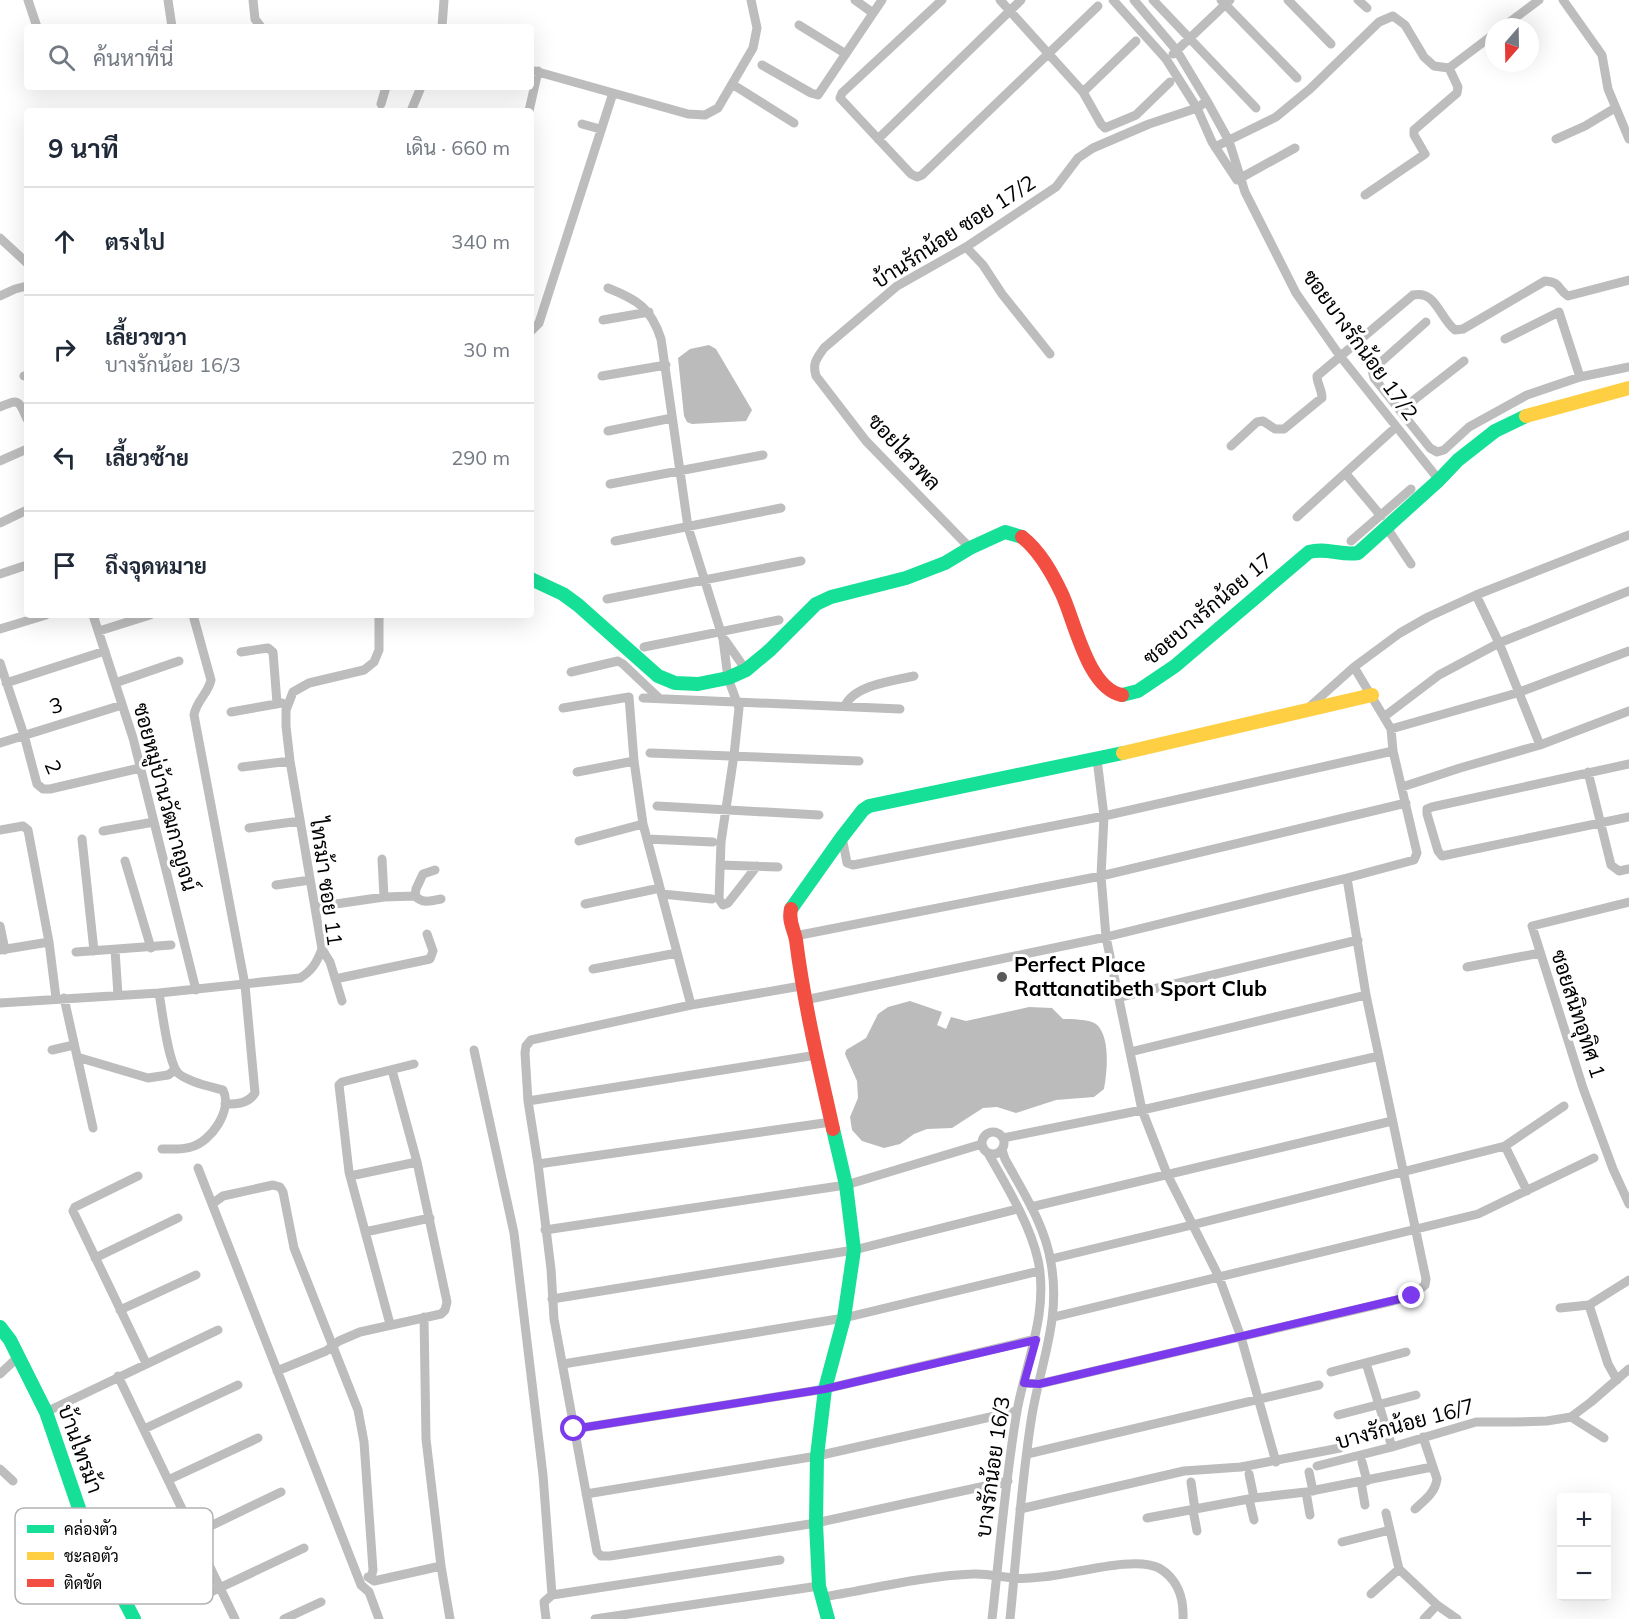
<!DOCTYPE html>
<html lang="th">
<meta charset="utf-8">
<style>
:root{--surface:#fff;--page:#f6f6f7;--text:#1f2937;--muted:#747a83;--line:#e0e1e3}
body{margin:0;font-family:Mulish,Sarabun,sans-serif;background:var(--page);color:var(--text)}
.controls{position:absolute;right:18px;bottom:18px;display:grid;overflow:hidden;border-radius:6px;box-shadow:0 6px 24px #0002}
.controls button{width:54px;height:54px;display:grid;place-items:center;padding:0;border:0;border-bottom:2px solid var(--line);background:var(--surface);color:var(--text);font:30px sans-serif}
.compass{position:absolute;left:1485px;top:18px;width:54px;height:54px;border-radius:50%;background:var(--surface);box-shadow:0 6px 24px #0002;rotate:200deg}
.stop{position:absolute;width:18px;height:18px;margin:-14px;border:4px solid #7c3aed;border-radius:50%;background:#fff}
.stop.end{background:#7c3aed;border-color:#fff;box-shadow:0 2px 6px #0008}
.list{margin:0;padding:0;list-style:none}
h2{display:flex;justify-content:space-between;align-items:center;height:78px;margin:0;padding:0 24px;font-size:26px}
h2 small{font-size:20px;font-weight:400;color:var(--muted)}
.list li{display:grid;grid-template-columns:39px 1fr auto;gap:18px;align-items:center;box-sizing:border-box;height:108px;padding:0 24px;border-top:2px solid var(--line)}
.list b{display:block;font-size:22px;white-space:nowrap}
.list p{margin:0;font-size:20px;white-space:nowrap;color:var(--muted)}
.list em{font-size:20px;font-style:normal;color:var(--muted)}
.icon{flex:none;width:33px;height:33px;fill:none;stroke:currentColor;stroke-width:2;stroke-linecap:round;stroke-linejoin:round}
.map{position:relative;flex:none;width:1629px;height:1619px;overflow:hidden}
.search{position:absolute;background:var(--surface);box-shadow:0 6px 24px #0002;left:24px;top:24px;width:510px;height:66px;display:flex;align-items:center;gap:15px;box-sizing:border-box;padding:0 21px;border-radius:6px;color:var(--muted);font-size:22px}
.panel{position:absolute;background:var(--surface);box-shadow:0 6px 24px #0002;left:24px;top:108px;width:510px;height:510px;border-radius:6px}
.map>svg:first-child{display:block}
.water{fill:#bbb}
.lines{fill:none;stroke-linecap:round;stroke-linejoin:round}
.street{stroke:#bdbdbd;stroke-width:9}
.fast{stroke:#16e098;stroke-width:14}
.slow{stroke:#ffcf43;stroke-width:14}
.jam{stroke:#f24e42;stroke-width:14}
.route{stroke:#7c3aed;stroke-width:8}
.poi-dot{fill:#595959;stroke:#fff;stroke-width:2}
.labels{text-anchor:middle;stroke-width:6;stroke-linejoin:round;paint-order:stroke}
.street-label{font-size:21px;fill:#000;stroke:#fff}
.poi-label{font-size:21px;font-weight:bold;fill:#000;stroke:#fff;text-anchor:start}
.key{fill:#fff;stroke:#b2b2b2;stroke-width:1.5}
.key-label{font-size:16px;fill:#000}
</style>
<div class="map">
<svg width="1629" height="1619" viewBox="0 0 1629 1619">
<rect width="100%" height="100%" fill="#fff"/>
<!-- water -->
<path class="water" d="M709,345L716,349L752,410L746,421L692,424L687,422L684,416L678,358L690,349Z
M910,1001L942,1012L937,1025L946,1029L951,1017L966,1021L1029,1007L1052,1008L1063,1019C1072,1019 1088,1019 1096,1024C1111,1036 1107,1073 1104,1089L1094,1097L1056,1100L1016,1113L997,1107L983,1108L952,1128L927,1129L914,1134L900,1144L884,1148L862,1141L852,1130L850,1117L858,1098L857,1081L845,1054L846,1050L866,1038L878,1014L888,1007Z"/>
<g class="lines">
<!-- street -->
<path class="street" d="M28,0L37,27
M168,0L172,27
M253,0L255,19L261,27
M855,0L873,13
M942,0L842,93L840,98L911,174L917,177L922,175L1098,6
M1000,0L1083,92L1101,124L1105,128L1136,115L1170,82
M1113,0L1166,59L1197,108L1212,142L1237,180
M1134,0L1177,51L1207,101L1229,141L1245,192L1296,293L1340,356L1439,480
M1153,0L1256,108
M1221,0L1297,78
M1288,0L1331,44
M1358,0L1367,8
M1563,0L1602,55L1608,89L1629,139
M799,25L846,54
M442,27L444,0
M1503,27L1539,0
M1173,54L1230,0
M762,65L811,93L818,95L882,0
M531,70L688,114L705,115L718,108L753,48L757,28L751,0
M732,84L794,123
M1083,92L1136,41
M381,104L386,87
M411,111L421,87
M529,111L538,71
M582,124L600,129
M878,139L1021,0
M1556,139L1585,126L1615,108
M1215,147L1276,117L1310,89L1379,22L1393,16L1405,25L1424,57L1434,66L1449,68L1494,34
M1237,180L1295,148
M1365,195L1425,154L1414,135V130L1457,93L1458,87L1449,68
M0,238L27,263
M966,247L983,265L1002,294L1050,354
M608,288C638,300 651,308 661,339L688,527L723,639L728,678L739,708L734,755L721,842L719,899L723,905L728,903L757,866
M0,296L15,289L27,286
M603,320L649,312
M1426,322L1372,370L1374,378L1430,448L1437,452L1444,450L1469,427L1527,395L1580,377L1629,367
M531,331L539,323L613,93
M1505,339L1559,312L1580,377
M24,376L27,375
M602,376L666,365
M0,407C20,398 19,401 27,419
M1401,410L1464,361
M608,431L672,418
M1231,446L1257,422L1263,421L1275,429H1284L1318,401L1322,398C1322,389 1317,384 1317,376L1413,295C1436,290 1439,317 1455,330L1463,329L1545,281C1561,282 1557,289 1568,296L1629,280
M0,461L27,449
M1346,474L1381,516
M610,484L763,455
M1297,517L1396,427
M0,523L27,510
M1387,528L1411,564
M615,541L781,508
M1351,541L1411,489
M970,548L866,441L816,376C812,363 817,358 824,348L897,286L966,247L1056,187L1078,158L1093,148L1149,124L1197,108L1207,101
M0,574L27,565
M1476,595L1499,643L1540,745
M607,599L801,561
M93,615L133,738L196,990
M193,615L211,680C208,694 196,701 194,715L245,985L255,1093C248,1104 237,1104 225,1104
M0,629L46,615
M99,631L150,615
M725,640L746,670
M644,647L779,620
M241,652L268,648L273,652L277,703
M0,663L24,735L37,784L43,789H50L140,768
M571,672L618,661L623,664L659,698
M6,683L105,651
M115,683L179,661
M643,698L900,709
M845,706C854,685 893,681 914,676
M563,708L629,697L634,761L643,824L691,1005
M1307,709L1354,667L1400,633L1428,617L1476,595L1629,535
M231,712L282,703
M1385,716L1439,675L1499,643L1629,591
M1391,729L1517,693L1629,651
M0,743L122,705
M650,753L859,761
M1097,759L1104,816L1101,876L1106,937L1142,1110L1167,1174L1219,1277L1241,1337L1276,1462
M1629,764L1432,807L1427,809V814L1438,851L1442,856L1629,817
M242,767L290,761
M577,772L634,761
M1588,772L1611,865L1619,871L1629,869
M1402,787L1460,768L1540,745L1629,711
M657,806L819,815
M249,828L300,821
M0,830L23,826L28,830L49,942L56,998
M103,831L154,822
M842,837L847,863L853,865L1104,816L1393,751
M82,839L94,951
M647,839L713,842
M579,841L643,824
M382,859L384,897
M125,861L151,948
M720,865L778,867
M276,885L310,880
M662,894L712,899
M415,896C423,904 431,901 441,899
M1629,902L1532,926L1583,1088L1613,1169L1629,1204
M585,904L660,888
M315,907L384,897L415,896L416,889L423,874L435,870
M0,926L5,950
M795,936L1101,876L1406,803
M322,949L330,962L342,1001
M0,950L49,942
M115,950L118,995
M76,952L171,945
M1467,967L1540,953
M593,969L677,953
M335,979L430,959L433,951L427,934
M801,986L691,1005L531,1040L526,1046L525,1053L528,1101L538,1164L551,1269L554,1319L597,1552L601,1556H610L816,1523L1008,1481
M159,993C162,1009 168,1065 179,1074C191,1083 209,1086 223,1090C233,1110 211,1142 191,1147C182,1150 171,1149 162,1149
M1120,997L1358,940
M64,998L93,1128
M805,1000L1106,937L1347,878
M0,1003L159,993L300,978C312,971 317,962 322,949L290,761L286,726V710L293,692L309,683L364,670L374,662L379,650V615
M52,1050L74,1045
M474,1050L514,1233L543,1475L552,1595
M1130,1052L1366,995
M77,1057L148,1078L168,1075L175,1070
M528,1101L817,1055
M982 1143a11 11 0 1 1 22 0a11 11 0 1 1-22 0Z
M1003,1138L1142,1110L1379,1056
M1505,1146L1527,1191
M1002,1150L1005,1159C1023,1192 1045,1225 1051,1263C1061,1318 1041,1362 1032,1415C1021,1482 1017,1551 1010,1619
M988,1153C1006,1185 1030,1224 1038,1260C1049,1312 1026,1361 1017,1411C1005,1480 1000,1550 992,1619
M538,1164L831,1122
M198,1168L361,1585L369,1592L379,1619
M138,1176L75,1207L73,1211L146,1363
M350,1176L417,1162
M212,1204L223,1196L273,1185L280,1187L283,1192L294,1248L358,1410L364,1442L373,1570L371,1578
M1031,1207L1392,1121
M545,1230L846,1185L982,1144
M365,1232L430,1218
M95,1258L178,1218
M1051,1259L1192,1225L1505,1146L1564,1106
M552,1299L854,1250L1017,1209
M1560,1308L1589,1305
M120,1310L196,1275
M424,1317L426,1439L441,1566L450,1619
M1054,1317L1478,1214L1594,1158
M390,1324L349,1172L339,1085L342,1082L414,1064
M1366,1363L1392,1447
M563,1364L844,1318L1039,1271
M277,1371L326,1351L339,1341L360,1332L441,1314L445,1310L447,1302L417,1162L392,1070
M1331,1372L1406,1352
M0,1374L18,1357
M118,1376L235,1619
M1617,1380L1608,1364L1589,1305L1629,1280
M1024,1383L1039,1384L1393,1301L1412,1296L1425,1285L1426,1279L1366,995L1347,878L1414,860L1417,853L1393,751L1391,729L1354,667
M46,1412L218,1330
M1338,1415L1416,1395
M1571,1417L1604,1438
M144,1429L238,1385
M574,1429L825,1389L1036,1339
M1027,1454L1319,1385
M1362,1462L1367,1481
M1317,1466L1392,1447L1476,1422H1515L1547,1421L1571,1417L1591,1402L1629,1369
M0,1469L13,1481
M1309,1472L1313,1491
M1249,1474L1254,1498
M168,1480L258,1438
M1191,1482L1195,1510
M1361,1482L1365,1505
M1306,1492L1310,1515
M586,1494L817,1456L1017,1411
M1249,1499L1254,1520
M1020,1509L1184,1471L1241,1467L1340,1448
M1415,1509C1425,1500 1435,1493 1437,1479L1423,1437
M1193,1510L1197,1531
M1386,1513L1399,1569L1437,1605L1457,1619
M1147,1518L1254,1498L1306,1492L1432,1467
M194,1534L281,1492
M1342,1542L1390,1530
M368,1577L374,1581L441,1566
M1371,1594L1399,1569
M823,1597C872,1589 923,1576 973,1574C987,1573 1000,1577 1014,1578C1023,1579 1033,1578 1041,1577C1072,1575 1134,1555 1159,1568C1178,1579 1184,1599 1183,1619
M196,1599L304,1548
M284,1619L321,1602
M546,1619L544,1602L552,1595L780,1560
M595,1619L819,1586
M1424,1619L1437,1605"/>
<!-- fast -->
<path class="fast" d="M531,579L563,594L578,605L658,676L675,683L698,684L728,678L746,670L770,650L816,604L831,597L906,578L945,563L970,548L1005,532L1022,537
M1122,695L1138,691L1175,666L1309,552C1326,547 1341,556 1358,553L1439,480L1458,460L1495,431L1526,416
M791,909L842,837L863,810L869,806L1123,753
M0,1327L10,1340L46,1412L84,1523L134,1619
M828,1619L819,1586L816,1523L817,1456L825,1389L844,1318L854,1250L846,1185L833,1129"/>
<!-- slow -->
<path class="slow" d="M1526,416L1629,388
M1123,753L1372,695"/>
<!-- jam -->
<path class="jam" d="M1022,537C1040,551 1052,573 1062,594C1075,622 1088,689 1122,695
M791,909C788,921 794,929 796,940C804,1004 819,1066 833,1129"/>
</g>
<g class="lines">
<!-- route -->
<path class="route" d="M574,1429L825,1389L1036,1340L1024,1383L1039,1384L1412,1296"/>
</g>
<!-- markers -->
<circle class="poi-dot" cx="1002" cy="977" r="6"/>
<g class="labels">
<!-- street labels -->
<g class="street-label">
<text transform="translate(954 232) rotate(-33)" y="7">บ้านรักน้อย ซอย 17/2</text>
<text transform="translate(1360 345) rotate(54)" y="7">ซอยบางรักน้อย 17/2</text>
<text transform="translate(904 452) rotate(47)" y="7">ซอยไสวพล</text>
<text transform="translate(1208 609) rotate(-40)" y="7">ซอยบางรักน้อย 17</text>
<text transform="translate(56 706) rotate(-17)" y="7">3</text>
<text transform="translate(53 767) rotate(67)" y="7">2</text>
<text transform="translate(165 797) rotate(75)" y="7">ซอยหมู่บ้านวัฒกาญจน์</text>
<text transform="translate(326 882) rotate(82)" y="7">ไทรม้า ซอย 11</text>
<text transform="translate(1578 1014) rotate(72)" y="7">ซอยสนิทอุทิศ 1</text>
<text transform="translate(1405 1424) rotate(-15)" y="7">บางรักน้อย 16/7</text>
<text transform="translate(80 1449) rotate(70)" y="7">บ้านไทรม้า</text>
<text transform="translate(993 1467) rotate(-82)" y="7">บางรักน้อย 16/3</text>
</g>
<!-- poi labels -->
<g class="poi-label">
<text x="1014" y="972">Perfect Place<tspan x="1014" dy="24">Rattanatibeth Sport Club</tspan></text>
</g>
</g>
<!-- legend -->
<rect x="15" y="1508" width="198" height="96" rx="9" class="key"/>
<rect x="27" y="1525" width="27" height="8" fill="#16e098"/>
<rect x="27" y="1552" width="27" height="8" fill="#ffcf43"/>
<rect x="27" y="1579" width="27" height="8" fill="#f24e42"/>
<g class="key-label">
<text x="64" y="1535">คล่องตัว</text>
<text x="64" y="1562">ชะลอตัว</text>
<text x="64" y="1589">ติดขัด</text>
</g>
</svg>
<div class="controls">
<button>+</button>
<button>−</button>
</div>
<svg class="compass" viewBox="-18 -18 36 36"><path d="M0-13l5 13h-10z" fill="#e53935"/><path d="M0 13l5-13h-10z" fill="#747a83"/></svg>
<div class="stop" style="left:574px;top:1429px"></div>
<div class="stop end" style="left:1412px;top:1296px"></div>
<div class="search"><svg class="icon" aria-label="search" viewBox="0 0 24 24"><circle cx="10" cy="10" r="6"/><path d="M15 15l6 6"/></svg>ค้นหาที่นี่</div>
<section class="panel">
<h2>9 นาที<small>เดิน · 660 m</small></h2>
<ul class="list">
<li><svg class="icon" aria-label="ahead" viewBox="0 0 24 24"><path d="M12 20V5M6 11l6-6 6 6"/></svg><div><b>ตรงไป</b></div><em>340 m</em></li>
<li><svg class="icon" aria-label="right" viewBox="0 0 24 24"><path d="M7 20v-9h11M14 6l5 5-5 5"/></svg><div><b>เลี้ยวขวา</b><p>บางรักน้อย 16/3</p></div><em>30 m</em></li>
<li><svg class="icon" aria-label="left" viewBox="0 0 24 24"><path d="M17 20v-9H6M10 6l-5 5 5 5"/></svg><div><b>เลี้ยวซ้าย</b></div><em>290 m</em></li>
<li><svg class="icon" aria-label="arrive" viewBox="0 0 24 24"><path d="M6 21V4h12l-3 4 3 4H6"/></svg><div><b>ถึงจุดหมาย</b></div></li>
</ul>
</section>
</div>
